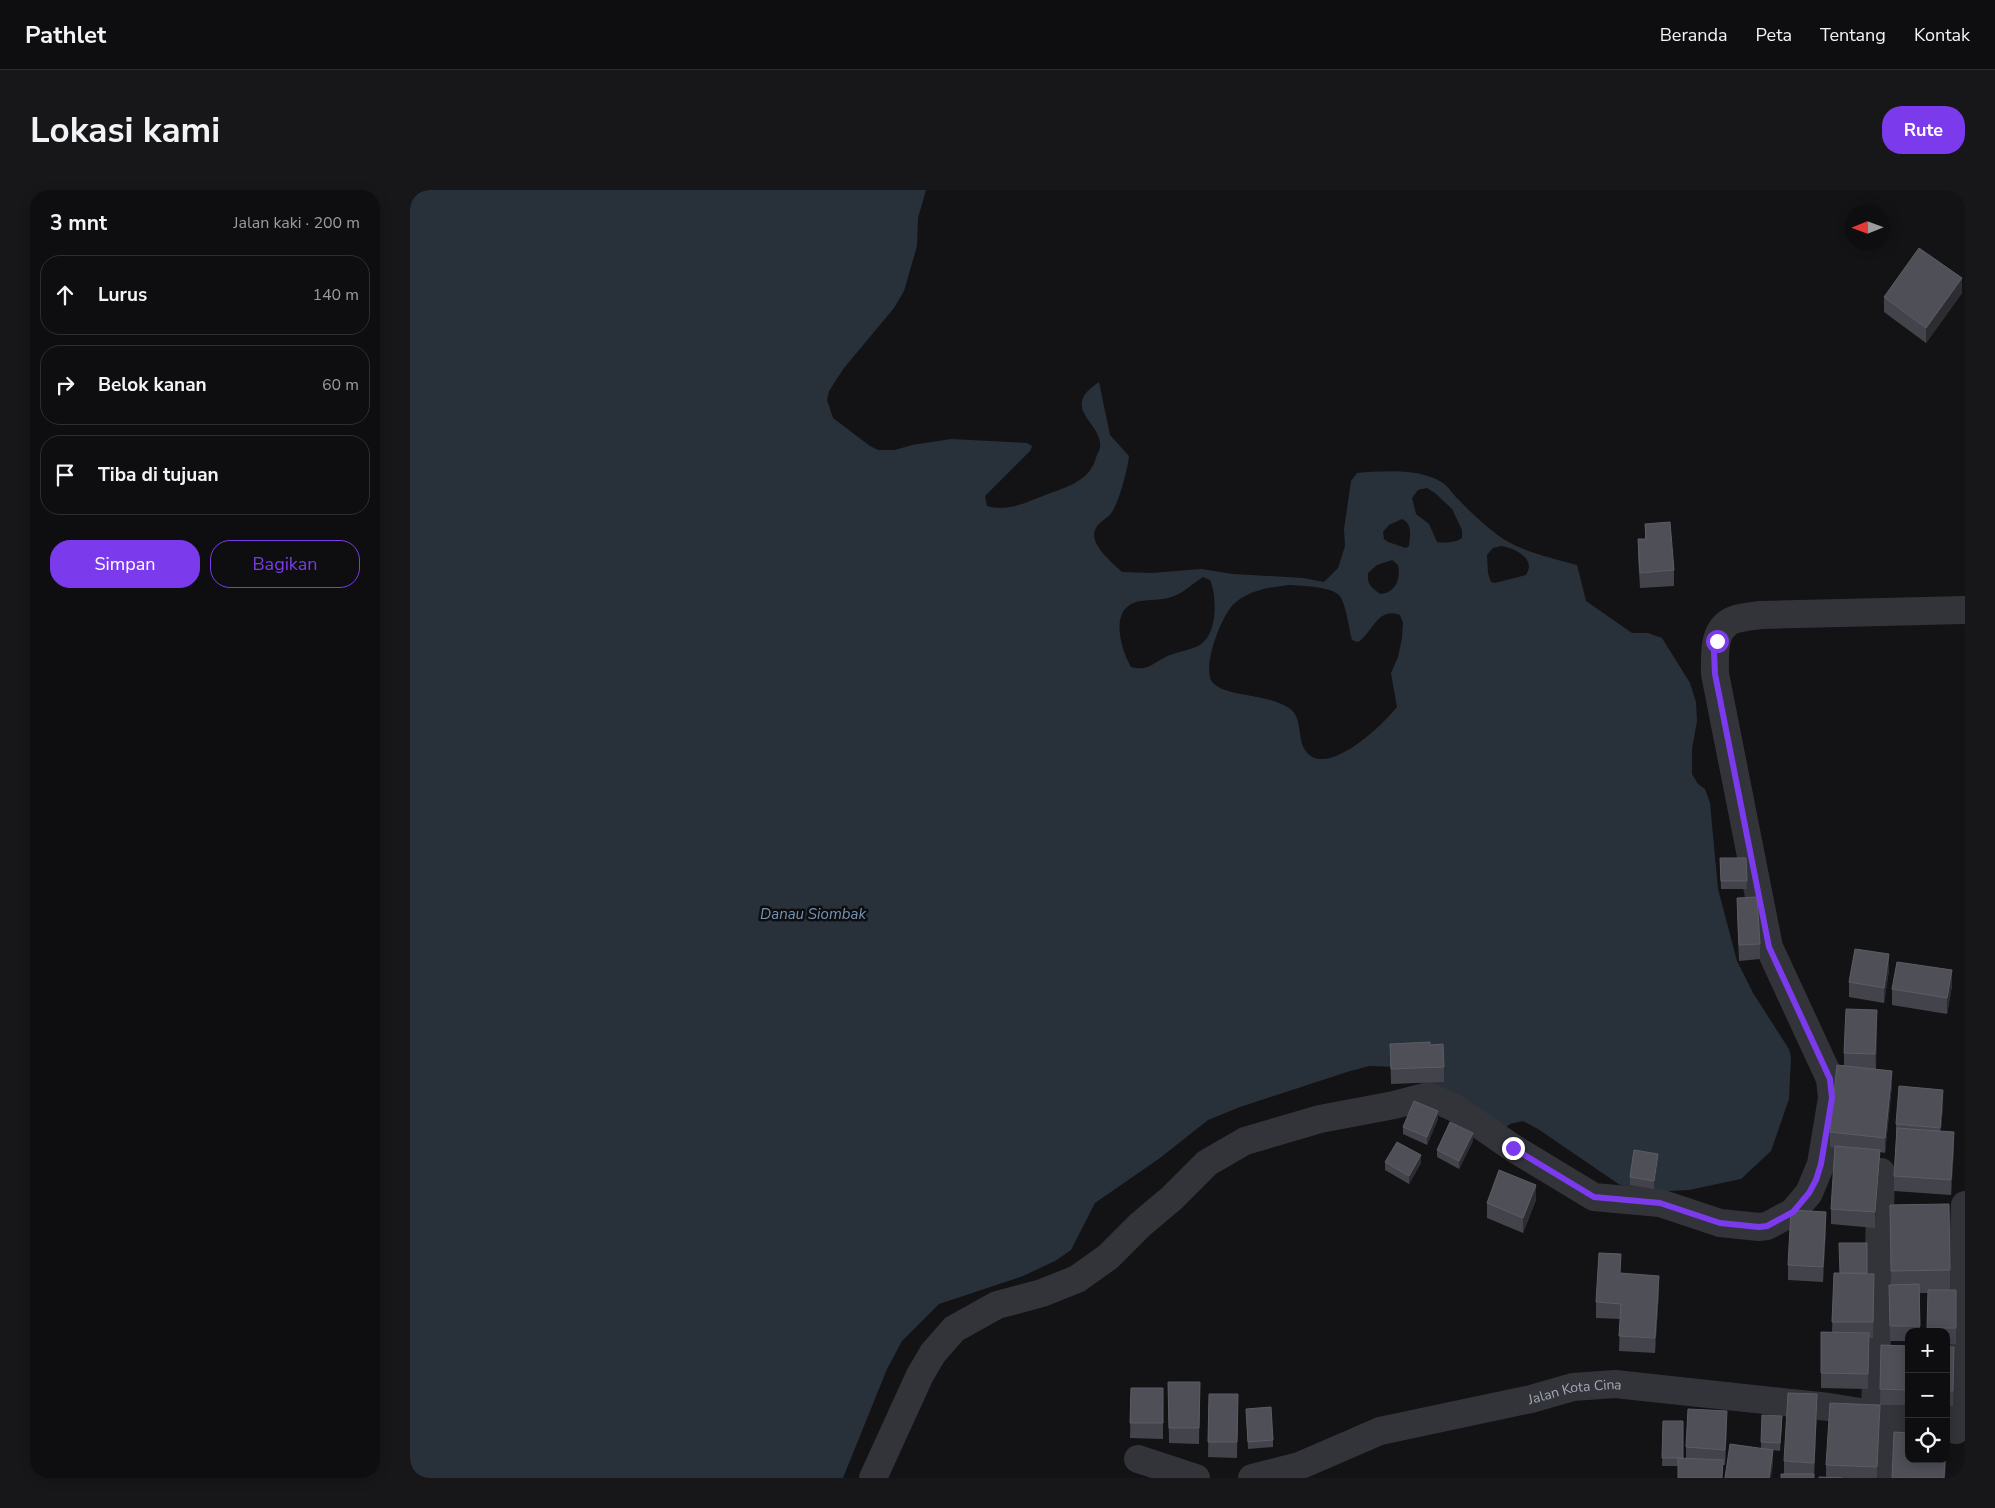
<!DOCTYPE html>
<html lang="id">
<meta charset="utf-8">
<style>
:root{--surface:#0e0e10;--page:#171719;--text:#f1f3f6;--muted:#9b9c9f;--line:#2e2e30;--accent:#7c3aed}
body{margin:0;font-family:"Nunito Sans",sans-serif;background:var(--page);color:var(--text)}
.controls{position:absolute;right:15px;bottom:15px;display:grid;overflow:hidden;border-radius:10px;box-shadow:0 2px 12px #0003}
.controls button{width:45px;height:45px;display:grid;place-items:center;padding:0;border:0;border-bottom:1px solid var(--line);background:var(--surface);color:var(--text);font:25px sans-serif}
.compass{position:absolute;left:1435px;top:15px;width:45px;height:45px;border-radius:50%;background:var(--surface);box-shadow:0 2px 12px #0003;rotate:269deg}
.stop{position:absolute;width:15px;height:15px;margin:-11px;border:4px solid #7c3aed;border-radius:50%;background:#fff}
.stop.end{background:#7c3aed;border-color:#fff;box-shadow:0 1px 5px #0008}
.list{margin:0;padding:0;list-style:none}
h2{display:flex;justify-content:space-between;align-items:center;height:65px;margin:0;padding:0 20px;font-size:21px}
h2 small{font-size:16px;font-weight:400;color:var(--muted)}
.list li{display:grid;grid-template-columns:32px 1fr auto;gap:15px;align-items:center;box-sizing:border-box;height:80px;margin:0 10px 10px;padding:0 10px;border:1px solid var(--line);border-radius:20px}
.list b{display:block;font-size:19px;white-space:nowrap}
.list em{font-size:16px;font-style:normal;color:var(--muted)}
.actions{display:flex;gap:10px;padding:15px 20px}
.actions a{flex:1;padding:11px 0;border:1px solid var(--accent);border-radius:20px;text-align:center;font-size:18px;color:var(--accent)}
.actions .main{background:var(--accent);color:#fff}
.icon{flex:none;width:28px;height:28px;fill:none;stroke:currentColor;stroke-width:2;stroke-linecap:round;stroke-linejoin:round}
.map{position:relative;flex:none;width:1555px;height:1288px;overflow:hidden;border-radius:20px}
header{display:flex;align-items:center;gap:30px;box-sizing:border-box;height:70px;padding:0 25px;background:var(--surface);border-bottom:1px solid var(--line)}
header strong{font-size:24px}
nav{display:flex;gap:28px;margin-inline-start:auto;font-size:18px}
.intro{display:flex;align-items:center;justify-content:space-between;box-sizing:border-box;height:120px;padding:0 30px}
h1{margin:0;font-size:35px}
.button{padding:12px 22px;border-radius:20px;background:var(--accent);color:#fff;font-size:18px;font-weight:700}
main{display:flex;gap:30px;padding:0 30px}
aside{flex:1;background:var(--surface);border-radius:20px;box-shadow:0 2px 12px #0003}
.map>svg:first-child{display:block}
.water{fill:#28313a;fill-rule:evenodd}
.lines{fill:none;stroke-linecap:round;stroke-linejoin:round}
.minor{stroke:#33343a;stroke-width:28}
.wall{fill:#43444b}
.shaded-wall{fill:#2c2c31}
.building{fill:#4e4f57;stroke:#5b5d66}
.route{stroke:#7c3aed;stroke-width:6}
.labels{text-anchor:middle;stroke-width:5;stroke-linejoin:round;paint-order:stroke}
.street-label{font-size:14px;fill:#a3a8b7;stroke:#0e0e10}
.water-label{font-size:15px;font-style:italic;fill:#7594b6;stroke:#0e0e10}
</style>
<header>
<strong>Pathlet</strong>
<nav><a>Beranda</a><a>Peta</a><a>Tentang</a><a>Kontak</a></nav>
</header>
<div class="intro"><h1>Lokasi kami</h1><a class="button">Rute</a></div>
<main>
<aside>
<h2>3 mnt<small>Jalan kaki · 200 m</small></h2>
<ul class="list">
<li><svg class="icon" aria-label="ahead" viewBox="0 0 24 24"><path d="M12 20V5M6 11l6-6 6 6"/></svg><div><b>Lurus</b></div><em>140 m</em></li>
<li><svg class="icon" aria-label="right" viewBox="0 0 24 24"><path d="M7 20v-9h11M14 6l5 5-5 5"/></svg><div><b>Belok kanan</b></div><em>60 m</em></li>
<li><svg class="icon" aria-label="arrive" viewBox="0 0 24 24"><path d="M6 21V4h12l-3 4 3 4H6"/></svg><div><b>Tiba di tujuan</b></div></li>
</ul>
<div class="actions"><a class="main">Simpan</a><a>Bagikan</a></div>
</aside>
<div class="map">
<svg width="1555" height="1288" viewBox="0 0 1555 1288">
<rect width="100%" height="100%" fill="#131315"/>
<!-- water -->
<path class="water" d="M0,0H516L508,28L507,56L494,101L484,118L434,178L419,201L417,210L423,228L460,256L468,260H485L502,255L541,249L617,253L622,256L620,261L575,306L577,316C596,322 615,313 633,306C644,301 658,298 668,291C678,285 683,278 686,268C687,264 690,260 690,257C693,232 648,219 689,192L700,245L719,266C718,278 709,312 702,322C698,328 689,332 686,338C677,353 703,373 712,382L742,383L791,379L823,384L893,388L914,392L928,378L935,356L934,339L941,291L947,283C973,281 1010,278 1033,293C1039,297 1043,305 1049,310C1060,322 1082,342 1095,350C1117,363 1143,368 1167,375L1176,411L1222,443H1238L1252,448L1280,493L1286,512L1287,531L1282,559V584L1288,594L1295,599L1300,613L1308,699L1327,771L1343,803L1379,859L1381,867L1379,909L1361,961L1331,989L1279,1000L1237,1002L1210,995L1128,939L1113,931L1100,934L1089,943L1042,905L1025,894L988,877L959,876L937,882L830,917L798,930L750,968L685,1013L661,1060L645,1071L613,1086L529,1114L492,1151L477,1179L433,1288H0ZM1017,298L1025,303L1042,319L1052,340V348C1045,353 1035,353 1027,352L1019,334L1006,324L1002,308L1008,300ZM992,329C1003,334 1000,345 999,356L996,358L978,352L974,349L973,342L979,335ZM1091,356C1104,358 1127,368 1116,385L1085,393L1081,392L1078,383L1077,365L1083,358ZM982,370L988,375C991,388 986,403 970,404C961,397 957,395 958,383L967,375ZM793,387L800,390C807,406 808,444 790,455C781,460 770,461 760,465C744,471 740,482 721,477C711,460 699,420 726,412C738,409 753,411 764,406C775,402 783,393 793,387ZM879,395C892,396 919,396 929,405C936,413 939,439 942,450L948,452C963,442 968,416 990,425L993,433L992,448L988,467L981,483L987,517C974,534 915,591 895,560C887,548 893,527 879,518C859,504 819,507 804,494C789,482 812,422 826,412C841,400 861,397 879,395Z"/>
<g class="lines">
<!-- minor -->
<g class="minor">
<path d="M1465,1224L1471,982"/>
<path d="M1546,1240L1555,1015"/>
<path d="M728,1269L786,1288"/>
<path d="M463,1288L510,1185L523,1163L544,1139L587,1115L632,1103L667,1089L698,1067L730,1035L762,1008L797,973L835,951L910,929L984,915L1018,906L1045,918L1103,958L1184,1007L1250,1013L1310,1033L1349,1037L1357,1036L1383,1022L1399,1003L1411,974L1422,908L1420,889L1359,757L1305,484C1305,466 1302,439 1323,430C1331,427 1342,426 1351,425L1555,420"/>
<path id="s1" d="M842,1288L889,1276L970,1241L1121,1209L1163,1197L1205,1194L1419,1217L1499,1230"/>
<path d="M1475,1288L1481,1227"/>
</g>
</g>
<!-- wall -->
<path class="wall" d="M1552,103L1516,153L1474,122V107Z
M1235,334L1264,380V396L1230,398L1228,365V349H1235Z
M1310,668H1336L1337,699H1311Z
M1327,708L1350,754V769L1329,771L1327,724Z
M1479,780L1474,813L1439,807V792Z
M1542,796L1537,824L1482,815V799Z
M1467,835L1466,879L1482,896L1475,963L1470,962V975L1465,1038L1421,1034V1019L1425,958L1420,957V942L1434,875V863Z
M980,854L1034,877V892L981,894Z
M1533,915L1531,941L1544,958L1541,1005L1484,1001V986L1486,950V934Z
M1028,929L1017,955L993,944V937Z
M1063,951L1049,979L1027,967V960Z
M975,972L1011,973L999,994L975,980Z
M1248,972L1244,999L1220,995V987Z
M1126,1010L1113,1043L1077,1028V1013Z
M1480,1015L1540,1080V1100H1546V1154H1536V1142H1517L1518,1103H1510V1142H1499V1151H1480L1479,1110V1095L1481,1094Z
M1416,1037L1413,1092L1378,1090V1075Z
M1211,1083L1249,1101L1245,1163L1209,1161L1210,1129L1186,1128V1112Z
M1424,1083H1457L1464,1099L1463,1148H1459L1458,1199L1411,1198V1142H1422Z
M1471,1155L1499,1156V1215H1470Z
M1536,1157L1544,1172L1543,1216H1536Z
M758,1192H790L789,1254L759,1253Z
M721,1198H753V1249L720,1248Z
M799,1204H828L827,1268L798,1267Z
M836,1219L863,1250V1257L838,1259Z
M1407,1220L1404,1288L1374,1284V1271Z
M1253,1231L1273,1268H1276V1257L1317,1236L1315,1275L1268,1276H1252Z
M1470,1231L1467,1288H1409L1416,1287V1275Z
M1372,1234L1370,1261L1363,1260V1275L1351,1258V1252Z"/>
<!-- shaded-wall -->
<path class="shaded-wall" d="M1552,88V103L1516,153V138Z
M1479,764V780L1474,813V798Z
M1542,780V796L1537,824V808Z
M1467,820V835L1465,880V864Z
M1482,881V896L1475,963V948Z
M1533,900V915L1530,953V938Z
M1028,921V929L1017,955V947Z
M1544,942V958L1541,1005V990Z
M1063,943V951L1049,979V971Z
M1470,960V975L1465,1038V1022Z
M1248,964V972L1244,999V991Z
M1011,965V973L999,994V986Z
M1126,995V1010L1113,1043V1028Z
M1416,1022V1037L1413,1092V1077Z
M1249,1086V1101L1245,1163V1148Z
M1407,1204V1220L1404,1288V1273Z
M1470,1215V1231L1467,1288V1277Z
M1317,1221V1236L1315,1275V1260Z
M1537,1245V1260L1535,1288H1534L1535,1269H1536Z
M1363,1260V1275L1361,1288H1359Z"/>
<!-- building -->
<path class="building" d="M1509,58L1552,88L1516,138L1474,107Z
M1260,332L1264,380L1230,383L1228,349H1236L1235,334Z
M1310,668H1336L1337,691H1311Z
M1347,707L1350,754L1329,755L1327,708Z
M1445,759L1479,764L1474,798L1439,792Z
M1487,772L1542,780L1537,808L1482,799Z
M1436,819L1467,820L1465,864L1434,863Z
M1020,852V855L1033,854L1034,877L981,879L980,854Z
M1427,875L1482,881L1475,948L1420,942Z
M1489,896L1533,900L1530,938L1486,934Z
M1004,911L1028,921L1017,947L993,937Z
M1040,932L1063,943L1049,971L1027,960Z
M1487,938L1544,942L1541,990L1484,986Z
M987,952L1011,965L999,986L975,972Z
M1425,956L1470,960L1465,1022L1421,1019Z
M1224,960L1248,964L1244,991L1220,987Z
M1089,980L1126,995L1113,1028L1077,1013Z
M1539,1014L1540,1080L1481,1081L1480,1015Z
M1381,1020L1416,1022L1413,1077L1378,1075Z
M1429,1053H1457V1083H1430Z
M1189,1063L1211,1064L1210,1083L1249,1086L1245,1148L1209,1146L1211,1114L1186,1112Z
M1424,1083L1464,1084L1463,1132H1422Z
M1509,1094L1510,1136H1480L1479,1095Z
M1518,1100H1546V1138H1517Z
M1411,1142L1459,1143L1458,1184L1411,1183Z
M1471,1155L1499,1156V1200L1470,1199Z
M1536,1157H1544L1543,1201H1536Z
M758,1192H790L789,1238H759Z
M721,1198H753V1233H720Z
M1378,1203L1407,1204L1404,1273L1374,1271Z
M799,1204H828L827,1252H798Z
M1420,1213L1470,1215L1467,1277L1416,1275Z
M861,1217L863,1250L838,1252L836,1219Z
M1278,1219L1317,1221L1315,1260L1276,1257Z
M1352,1225L1372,1226L1370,1253L1351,1252Z
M1253,1231H1273V1268H1252Z
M1484,1242L1499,1243V1269H1535L1534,1288H1482Z
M1320,1254L1363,1260L1359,1288H1315Z
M1268,1268L1313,1270L1312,1288H1268Z
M1371,1284H1404V1288H1371Z
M1409,1287L1432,1288H1409Z"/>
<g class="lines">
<!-- route -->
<path class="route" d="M1103,958L1184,1007L1250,1013L1310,1033L1349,1037L1357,1036L1383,1022L1399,1003L1406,990L1411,974L1422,908L1420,889L1359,757L1305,484L1304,462L1307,451"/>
</g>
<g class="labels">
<!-- street labels -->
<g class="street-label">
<text dy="5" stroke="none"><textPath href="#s1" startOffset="336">Jalan Kota Cina</textPath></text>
</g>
<!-- water labels -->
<g class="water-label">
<text x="403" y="729">Danau Siombak</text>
</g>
</g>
</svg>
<div class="controls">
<button>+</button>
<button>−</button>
<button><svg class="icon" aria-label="locate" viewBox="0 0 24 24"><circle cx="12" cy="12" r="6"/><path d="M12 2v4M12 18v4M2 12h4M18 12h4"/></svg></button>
</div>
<svg class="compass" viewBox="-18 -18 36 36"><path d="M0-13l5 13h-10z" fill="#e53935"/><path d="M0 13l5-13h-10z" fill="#9b9c9f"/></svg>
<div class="stop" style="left:1307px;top:451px"></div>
<div class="stop end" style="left:1103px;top:958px"></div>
</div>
</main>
